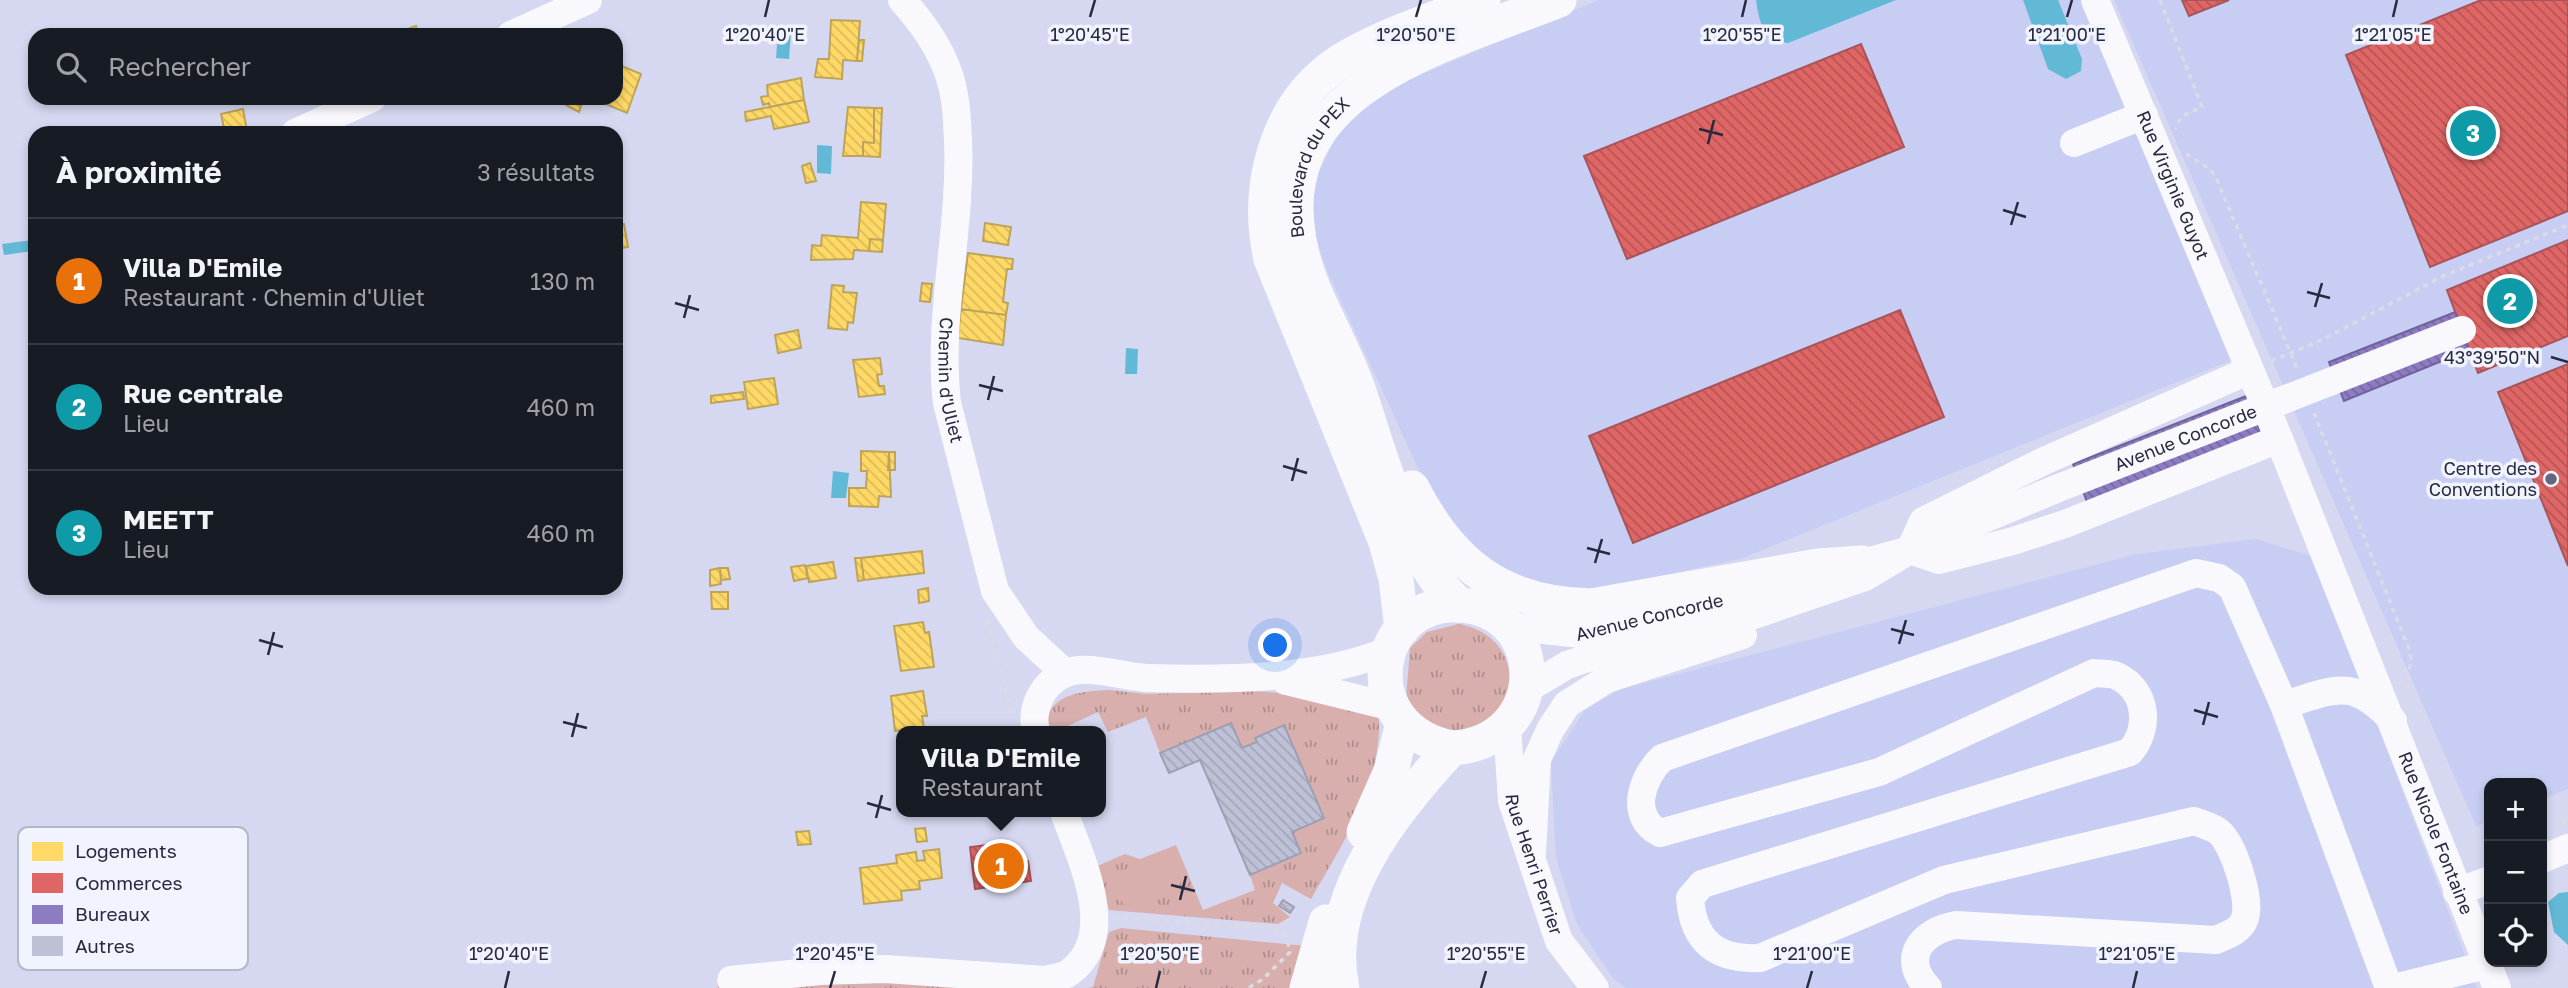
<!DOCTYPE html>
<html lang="fr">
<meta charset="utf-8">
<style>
:root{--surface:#171b24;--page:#20242c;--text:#f1f3f6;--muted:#9ea1a6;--line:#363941;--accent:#0f766e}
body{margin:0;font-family:"Golos Text",sans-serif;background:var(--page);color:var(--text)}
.controls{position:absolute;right:21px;bottom:21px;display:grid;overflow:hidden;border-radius:14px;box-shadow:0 4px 10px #0003}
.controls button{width:63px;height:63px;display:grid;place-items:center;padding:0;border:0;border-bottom:2px solid var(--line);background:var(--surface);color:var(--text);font:35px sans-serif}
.you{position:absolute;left:1276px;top:646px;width:24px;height:24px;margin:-18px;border:5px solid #fff;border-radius:50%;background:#1a73e8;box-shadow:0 0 0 10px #1a73e833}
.badge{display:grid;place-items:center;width:46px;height:46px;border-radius:50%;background:var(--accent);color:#fff;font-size:23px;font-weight:700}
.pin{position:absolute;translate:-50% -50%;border:4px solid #fff;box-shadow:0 2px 7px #0006}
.popup{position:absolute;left:896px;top:726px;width:210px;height:91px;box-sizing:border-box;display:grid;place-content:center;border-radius:14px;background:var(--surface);filter:drop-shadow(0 2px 5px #0005);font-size:23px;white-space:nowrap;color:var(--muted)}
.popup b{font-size:26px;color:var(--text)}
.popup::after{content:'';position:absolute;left:50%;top:100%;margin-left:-14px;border:14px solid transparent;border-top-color:var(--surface)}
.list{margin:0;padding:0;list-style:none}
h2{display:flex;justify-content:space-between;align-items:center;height:91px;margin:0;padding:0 28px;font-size:30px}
h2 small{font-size:23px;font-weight:400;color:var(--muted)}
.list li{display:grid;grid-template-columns:46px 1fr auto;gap:21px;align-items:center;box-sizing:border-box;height:126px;padding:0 28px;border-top:2px solid var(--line)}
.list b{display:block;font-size:26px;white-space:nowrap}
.list p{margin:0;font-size:23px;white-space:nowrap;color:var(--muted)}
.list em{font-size:23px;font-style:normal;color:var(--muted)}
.icon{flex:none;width:38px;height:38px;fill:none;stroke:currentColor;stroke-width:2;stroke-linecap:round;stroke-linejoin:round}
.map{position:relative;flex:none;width:2568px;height:988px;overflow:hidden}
.search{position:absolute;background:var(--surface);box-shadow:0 4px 10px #0003;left:28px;top:28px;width:595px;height:77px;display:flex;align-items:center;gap:18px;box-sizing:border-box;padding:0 24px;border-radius:21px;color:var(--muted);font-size:26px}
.panel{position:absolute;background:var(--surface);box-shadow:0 4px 10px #0003;left:28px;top:126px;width:595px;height:469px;border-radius:21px}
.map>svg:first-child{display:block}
.built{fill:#c7cdf3}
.grass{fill:url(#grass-tufts)}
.garden{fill:#d8afac}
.water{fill:#61b9d5}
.homes{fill:url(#homes-back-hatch);stroke:#bea45a;stroke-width:2}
.shops{fill:url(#shops-back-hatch);stroke:#a8545a;stroke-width:2}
.offices{fill:url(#offices-back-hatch);stroke:#6f639b;stroke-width:2}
.building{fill:url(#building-back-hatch);stroke:#9d9fb4;stroke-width:2}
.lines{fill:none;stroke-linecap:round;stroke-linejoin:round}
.path{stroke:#dbdbe3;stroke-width:3.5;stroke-dasharray:5 5;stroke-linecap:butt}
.minor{stroke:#f9f9fd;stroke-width:28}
.major{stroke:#f9f9fd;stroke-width:35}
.ticks{fill:none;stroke:#272a3f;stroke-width:2.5}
.poi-dot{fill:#64677d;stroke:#f1f3fe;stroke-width:2.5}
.labels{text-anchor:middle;stroke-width:7;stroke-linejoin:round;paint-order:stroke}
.street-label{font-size:18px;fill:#272a3f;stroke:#f1f3fe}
.poi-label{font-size:18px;fill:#272a3f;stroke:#f1f3fe;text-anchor:end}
.key{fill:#f1f3fe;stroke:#b4b7c5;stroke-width:2}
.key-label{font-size:19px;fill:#272a3f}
.ticks-label{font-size:18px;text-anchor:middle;fill:#272a3f;stroke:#f1f3fe;stroke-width:7;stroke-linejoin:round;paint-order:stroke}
</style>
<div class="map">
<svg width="2568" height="988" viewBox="0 0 2568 988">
<defs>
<pattern id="grass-tufts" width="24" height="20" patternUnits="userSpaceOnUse" patternTransform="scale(1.75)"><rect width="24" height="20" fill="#d8afac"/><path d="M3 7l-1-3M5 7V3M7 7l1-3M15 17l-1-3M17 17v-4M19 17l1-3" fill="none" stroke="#af8f8d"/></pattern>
<pattern id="homes-back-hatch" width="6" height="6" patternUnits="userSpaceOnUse" patternTransform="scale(1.75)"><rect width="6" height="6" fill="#ffd966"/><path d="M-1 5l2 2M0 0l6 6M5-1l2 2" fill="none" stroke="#dbba5a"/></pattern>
<pattern id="shops-back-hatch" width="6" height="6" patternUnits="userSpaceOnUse" patternTransform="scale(1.75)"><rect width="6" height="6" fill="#e06666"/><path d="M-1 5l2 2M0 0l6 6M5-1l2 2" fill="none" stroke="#b65455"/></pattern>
<pattern id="offices-back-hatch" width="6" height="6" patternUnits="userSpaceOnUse" patternTransform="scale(1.75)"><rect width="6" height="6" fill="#8e7cc3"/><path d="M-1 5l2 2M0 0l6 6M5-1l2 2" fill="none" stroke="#7466a0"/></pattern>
<pattern id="building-back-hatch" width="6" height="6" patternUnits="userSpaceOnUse" patternTransform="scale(1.75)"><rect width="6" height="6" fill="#bec1d5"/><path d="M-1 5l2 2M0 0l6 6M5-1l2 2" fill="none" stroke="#a3a6b8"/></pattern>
</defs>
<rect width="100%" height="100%" fill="#d5d8f0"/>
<!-- built -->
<path class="built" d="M1599,0H2084L2234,359L1740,559L1581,592L1534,585L1481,559L1434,503L1325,266L1316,237L1313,202L1318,174L1337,135L1362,108L1410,79Z
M2114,0H2568V789L2542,799V783H2489V821L2476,826Z
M2256,539L2314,557L2477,988H1626L1612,977L1577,924L1556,858L1551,762L1585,710L1621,689L2137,554Z"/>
<!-- grass -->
<path class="grass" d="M1459,624C1538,639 1517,743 1448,730C1443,729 1436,729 1432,727C1423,722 1413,707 1406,699L1410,648L1427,632Z
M1109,690L1147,694L1250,691L1301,694L1371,710L1379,719C1381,786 1343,843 1311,899L1282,883L1273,903L1290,917L1278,924L1109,910L1095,867L1125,854L1140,859L1176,845L1203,910L1255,890L1250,875L1301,854L1292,832L1324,818L1284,725L1255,737L1257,742L1242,748L1231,723L1160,753L1146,717L1108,732L1098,712L1057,731H1047C1043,694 1082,691 1109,690Z
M1121,928L1347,950L1358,988H1088L1093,987L1109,932Z
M717,977H890L1002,988H718Z"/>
<!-- garden -->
<path class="garden" d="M1165,853C1177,859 1182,871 1180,884L1127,906C1117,900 1112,886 1114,874Z"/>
<!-- water -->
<path class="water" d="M1756,0H1896L1788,43C1762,39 1760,24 1756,0Z
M2023,0H2058L2082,59L2081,71L2066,79L2048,69Z
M778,31L791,32L789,59L776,58Z
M817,145L832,146L831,174L817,173Z
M32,240L33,251L4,255L2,244Z
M1126,348L1138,349L1137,374H1125Z
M833,471L849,473L846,498H831Z
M2568,892V945L2554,932L2548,902L2559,893Z"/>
<!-- homes -->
<path class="homes" d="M831,20L860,21L857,61L843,60L842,79L815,77L818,59H829Z
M416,26L419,35H390Z
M859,40H864L862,61H857Z
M617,64L641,74L627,113L601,102L603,98H616Z
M801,78L804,100L770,107L769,103L763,105L761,97L768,96L767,85Z
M569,98H585L581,106L568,100Z
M568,100L581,106L579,112L566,105Z
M804,100L809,122L774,129L771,116L746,121L745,112Z
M848,107L874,108V143L863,142V156H843Z
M874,108H882L880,157L863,156V142L874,143Z
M243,109L247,131L225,133L221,114Z
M810,163L816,181L806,183L802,166Z
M861,202L886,204L883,240L870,239L869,251L854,250L853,259L811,260L812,245L821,246L822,235L858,238Z
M985,223L1011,227L1008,245L983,241Z
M624,224L628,247L616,249V225Z
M870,239L883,240L882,252L869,251Z
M968,253L1013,259L1012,269H1007L1003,302L1008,303L1006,315L961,309Z
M922,283L932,284L930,302L920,301Z
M832,285L844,286L843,292L857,293L853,323L848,322L847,330L828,328Z
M961,309L1006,315L1003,345L958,338Z
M798,330L801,348L778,353L775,335Z
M880,358L882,374L877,375L879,386H884L885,394L859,397L853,360Z
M774,378L778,404L748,409L744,382Z
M743,392L744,399L711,403V396Z
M861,451L889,452L891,497L879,496L878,507L849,506V488H866L867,471H861Z
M889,452H895V470H888Z
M922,551L924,573L864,580L861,558Z
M855,558H861L864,580L858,581Z
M833,562L836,578L809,582L806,566Z
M805,565L808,578L794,581L791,567Z
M720,568L721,584L710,586V570Z
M720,568H728L730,579L721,580Z
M928,588L929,601L919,603L918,590Z
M711,592H728V609H712Z
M923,622L925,633L929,632L934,667L901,671L894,626Z
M923,691L927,716H922L924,728L895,731L891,696Z
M925,828L927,841L917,842L915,829Z
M809,831L811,844L798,845L796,832Z
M939,849L942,878L919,881L920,889L901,891L902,900L864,904L860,868L897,863L896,855L916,852L917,861L925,860L923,851Z"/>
<!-- shops -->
<path class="shops" d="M2182,0H2229L2189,16Z
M2481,0H2568V211L2430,267L2346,55Z
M1861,44L1904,147L1627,259L1584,156Z
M2568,240V336L2478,373L2447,290Z
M1900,310L1944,417L1633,543L1589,436Z
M2568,364V566L2498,392Z
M1003,843L1006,864L1028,861L1031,881L975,889L970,847Z"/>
<!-- offices -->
<path class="offices" d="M2455,312L2469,350L2344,401L2329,362Z
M2246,396L2261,433L2087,502L2073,464Z"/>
<!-- building -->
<path class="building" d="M1231,723L1242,748L1257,742L1255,738L1284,725L1324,818L1292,832L1301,853L1250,875L1200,760L1169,773L1160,753Z
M1283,900L1294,907L1290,913L1279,906Z"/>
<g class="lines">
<!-- path -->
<path class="path" d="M2160,0L2202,107L2182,116L2175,129
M2186,154L2210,169L2216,178L2298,370
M2271,361L2322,340L2443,276L2568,225
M2314,413L2409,649L2411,659L2406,695
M987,620L1011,711
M2544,831L2568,821
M1115,917L1278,929L1287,938L1290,952L1263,979L1248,988"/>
<!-- minor -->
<g class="minor">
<path id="s1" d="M902,0C921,21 938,44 948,72C956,94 957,117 958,140C962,228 937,315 947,403L995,591L1026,637L1065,673"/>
<path id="s2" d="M2095,0L2279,439L2497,988"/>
<path d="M511,35L588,0"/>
<path d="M295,133L372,98"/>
<path d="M2074,143L2144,115"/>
<path d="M1910,550L1939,560L2013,541L2065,524L2279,439"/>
<path id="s3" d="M1841,569L1910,550L2056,489L2462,330"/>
<path id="s4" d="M1507,626L1581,634L1785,585"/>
<path d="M1286,681L1392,707"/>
<path d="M1527,689L1567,665L1615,649L1751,616L1865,577L1910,550L1923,521L2044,461L2250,370"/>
<path d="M2284,705L2389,988"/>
<path id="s5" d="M1507,726L1512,801L1559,941L1595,988"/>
<path d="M1036,731C1030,709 1042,684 1064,674C1087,663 1123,677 1148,678C1223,680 1320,680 1389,650"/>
<path d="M1532,853L1537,759L1550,730L1567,704L1607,679L1743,635"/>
<path d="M2542,859L2568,848"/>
<path d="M2457,892L2489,880"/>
<path d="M731,980L820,971L885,969L1045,980C1052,978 1064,977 1070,972C1120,935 1080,858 1064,812"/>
<path d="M1928,988C1900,958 1921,931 1956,925L2216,940C2227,935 2241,931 2245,918C2251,899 2234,845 2219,832C2213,827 2202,824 2194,821L1944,880L1760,958C1717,960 1693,942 1690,898L1702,884L2130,752C2150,729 2148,691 2117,676C2110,673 2101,674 2094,673L1879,772L1660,833C1628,817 1642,777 1662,758L2196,573L2219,578L2232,587L2284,705C2336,689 2353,677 2393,721"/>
<path d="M2393,988L2487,965"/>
</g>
<!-- major -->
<g class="major">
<path d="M1412,488C1452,566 1503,604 1591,606L1818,566L1862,563"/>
<path id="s6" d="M1459,605C1406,557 1382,459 1359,392C1342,340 1308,294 1299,240C1270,85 1450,44 1559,0"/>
<path d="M1402,629L1396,579L1386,542L1271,259C1255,187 1275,104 1341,61C1384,34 1437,19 1483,0"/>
<path d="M1364,832L1391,771L1403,723"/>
<path d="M1307,988L1326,922"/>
<path d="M1342,988C1322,898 1395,809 1452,748C1549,743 1552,612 1461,605C1373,598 1351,728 1452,748"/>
</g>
</g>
<!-- ticks -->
<path class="ticks" d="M765,17L769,0M1090,17L1095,0M1416,17L1421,0M1742,17L1746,0M2067,17L2072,0M2393,17L2397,0M1699,129L1723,135M1708,144L1714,120M2003,210L2026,217M2011,225L2018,202M2307,292L2330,298M675,303L699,310M2315,307L2322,283M684,318L690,295M2551,357L2568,362M979,385L1003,391M988,400L994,376M1283,466L1307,473M1292,481L1298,458M1587,548L1610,554M1595,563L1602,539M1891,629L1914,635M259,640L283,647M1899,644L1906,620M268,655L274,632M2194,710L2218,717M563,722L587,728M2203,725L2209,702M572,737L578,713M867,803L891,810M876,818L882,795M1171,885L1195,891M1180,900L1186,876M505,988L509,971M830,988L835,971M1156,988L1160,971M1481,988L1486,971M1807,988L1812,971M2133,988L2137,971"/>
<!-- markers -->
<circle class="poi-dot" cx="2551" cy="479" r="7"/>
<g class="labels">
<!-- street labels -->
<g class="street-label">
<text dy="6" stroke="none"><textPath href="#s6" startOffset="480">Boulevard du PEX</textPath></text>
<text dy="6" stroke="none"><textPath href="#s2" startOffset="201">Rue Virginie Guyot</textPath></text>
<text dy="6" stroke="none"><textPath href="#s1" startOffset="396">Chemin d'Uliet</textPath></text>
<text dy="6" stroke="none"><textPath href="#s3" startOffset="369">Avenue Concorde</textPath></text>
<text dy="6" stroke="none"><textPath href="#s4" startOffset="145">Avenue Concorde</textPath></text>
<text dy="6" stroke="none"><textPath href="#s2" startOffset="900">Rue Nicole Fontaine</textPath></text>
<text dy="6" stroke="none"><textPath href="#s5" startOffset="142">Rue Henri Perrier</textPath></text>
</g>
<!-- poi labels -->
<g class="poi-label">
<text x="2537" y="475">Centre des<tspan x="2537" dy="21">Conventions</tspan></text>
</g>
</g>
<!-- legend -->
<rect x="18" y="827" width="230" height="143" rx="10" class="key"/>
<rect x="32" y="842" width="31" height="19" fill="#ffd966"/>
<rect x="32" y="873" width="31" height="20" fill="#e06666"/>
<rect x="32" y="905" width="31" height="19" fill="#8e7cc3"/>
<rect x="32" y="936" width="31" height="20" fill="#bec1d5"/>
<g class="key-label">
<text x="75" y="858">Logements</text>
<text x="75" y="890">Commerces</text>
<text x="75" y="921">Bureaux</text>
<text x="75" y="953">Autres</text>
</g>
<g class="ticks-label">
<text x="765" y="41">1°20'40"E</text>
<text x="1090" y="41">1°20'45"E</text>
<text x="1416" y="41">1°20'50"E</text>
<text x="2067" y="41">1°21'00"E</text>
<text x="1742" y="41">1°20'55"E</text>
<text x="2393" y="41">1°21'05"E</text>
<text x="2492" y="364">43°39'50"N</text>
<text x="509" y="960">1°20'40"E</text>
<text x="835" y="960">1°20'45"E</text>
<text x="1160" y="960">1°20'50"E</text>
<text x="1486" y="960">1°20'55"E</text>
<text x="1812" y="960">1°21'00"E</text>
<text x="2137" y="960">1°21'05"E</text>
</g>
</svg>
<div class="controls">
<button>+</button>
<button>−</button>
<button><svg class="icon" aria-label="locate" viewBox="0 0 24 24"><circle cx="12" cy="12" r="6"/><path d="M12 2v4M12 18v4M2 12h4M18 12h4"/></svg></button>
</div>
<div class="you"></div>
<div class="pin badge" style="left:1001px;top:866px;background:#e8710a">1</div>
<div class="popup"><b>Villa D'Emile</b>Restaurant</div>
<div class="pin badge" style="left:2510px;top:301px;background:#0f9aa8">2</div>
<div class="pin badge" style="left:2473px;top:133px;background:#0f9aa8">3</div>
<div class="search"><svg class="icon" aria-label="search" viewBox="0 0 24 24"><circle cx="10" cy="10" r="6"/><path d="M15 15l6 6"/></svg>Rechercher</div>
<section class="panel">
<h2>À proximité<small>3 résultats</small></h2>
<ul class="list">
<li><span class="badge" style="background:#e8710a">1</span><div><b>Villa D'Emile</b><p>Restaurant · Chemin d'Uliet</p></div><em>130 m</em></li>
<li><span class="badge" style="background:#0f9aa8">2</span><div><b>Rue centrale</b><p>Lieu</p></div><em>460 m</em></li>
<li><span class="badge" style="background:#0f9aa8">3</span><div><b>MEETT</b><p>Lieu</p></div><em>460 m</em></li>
</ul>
</section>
</div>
